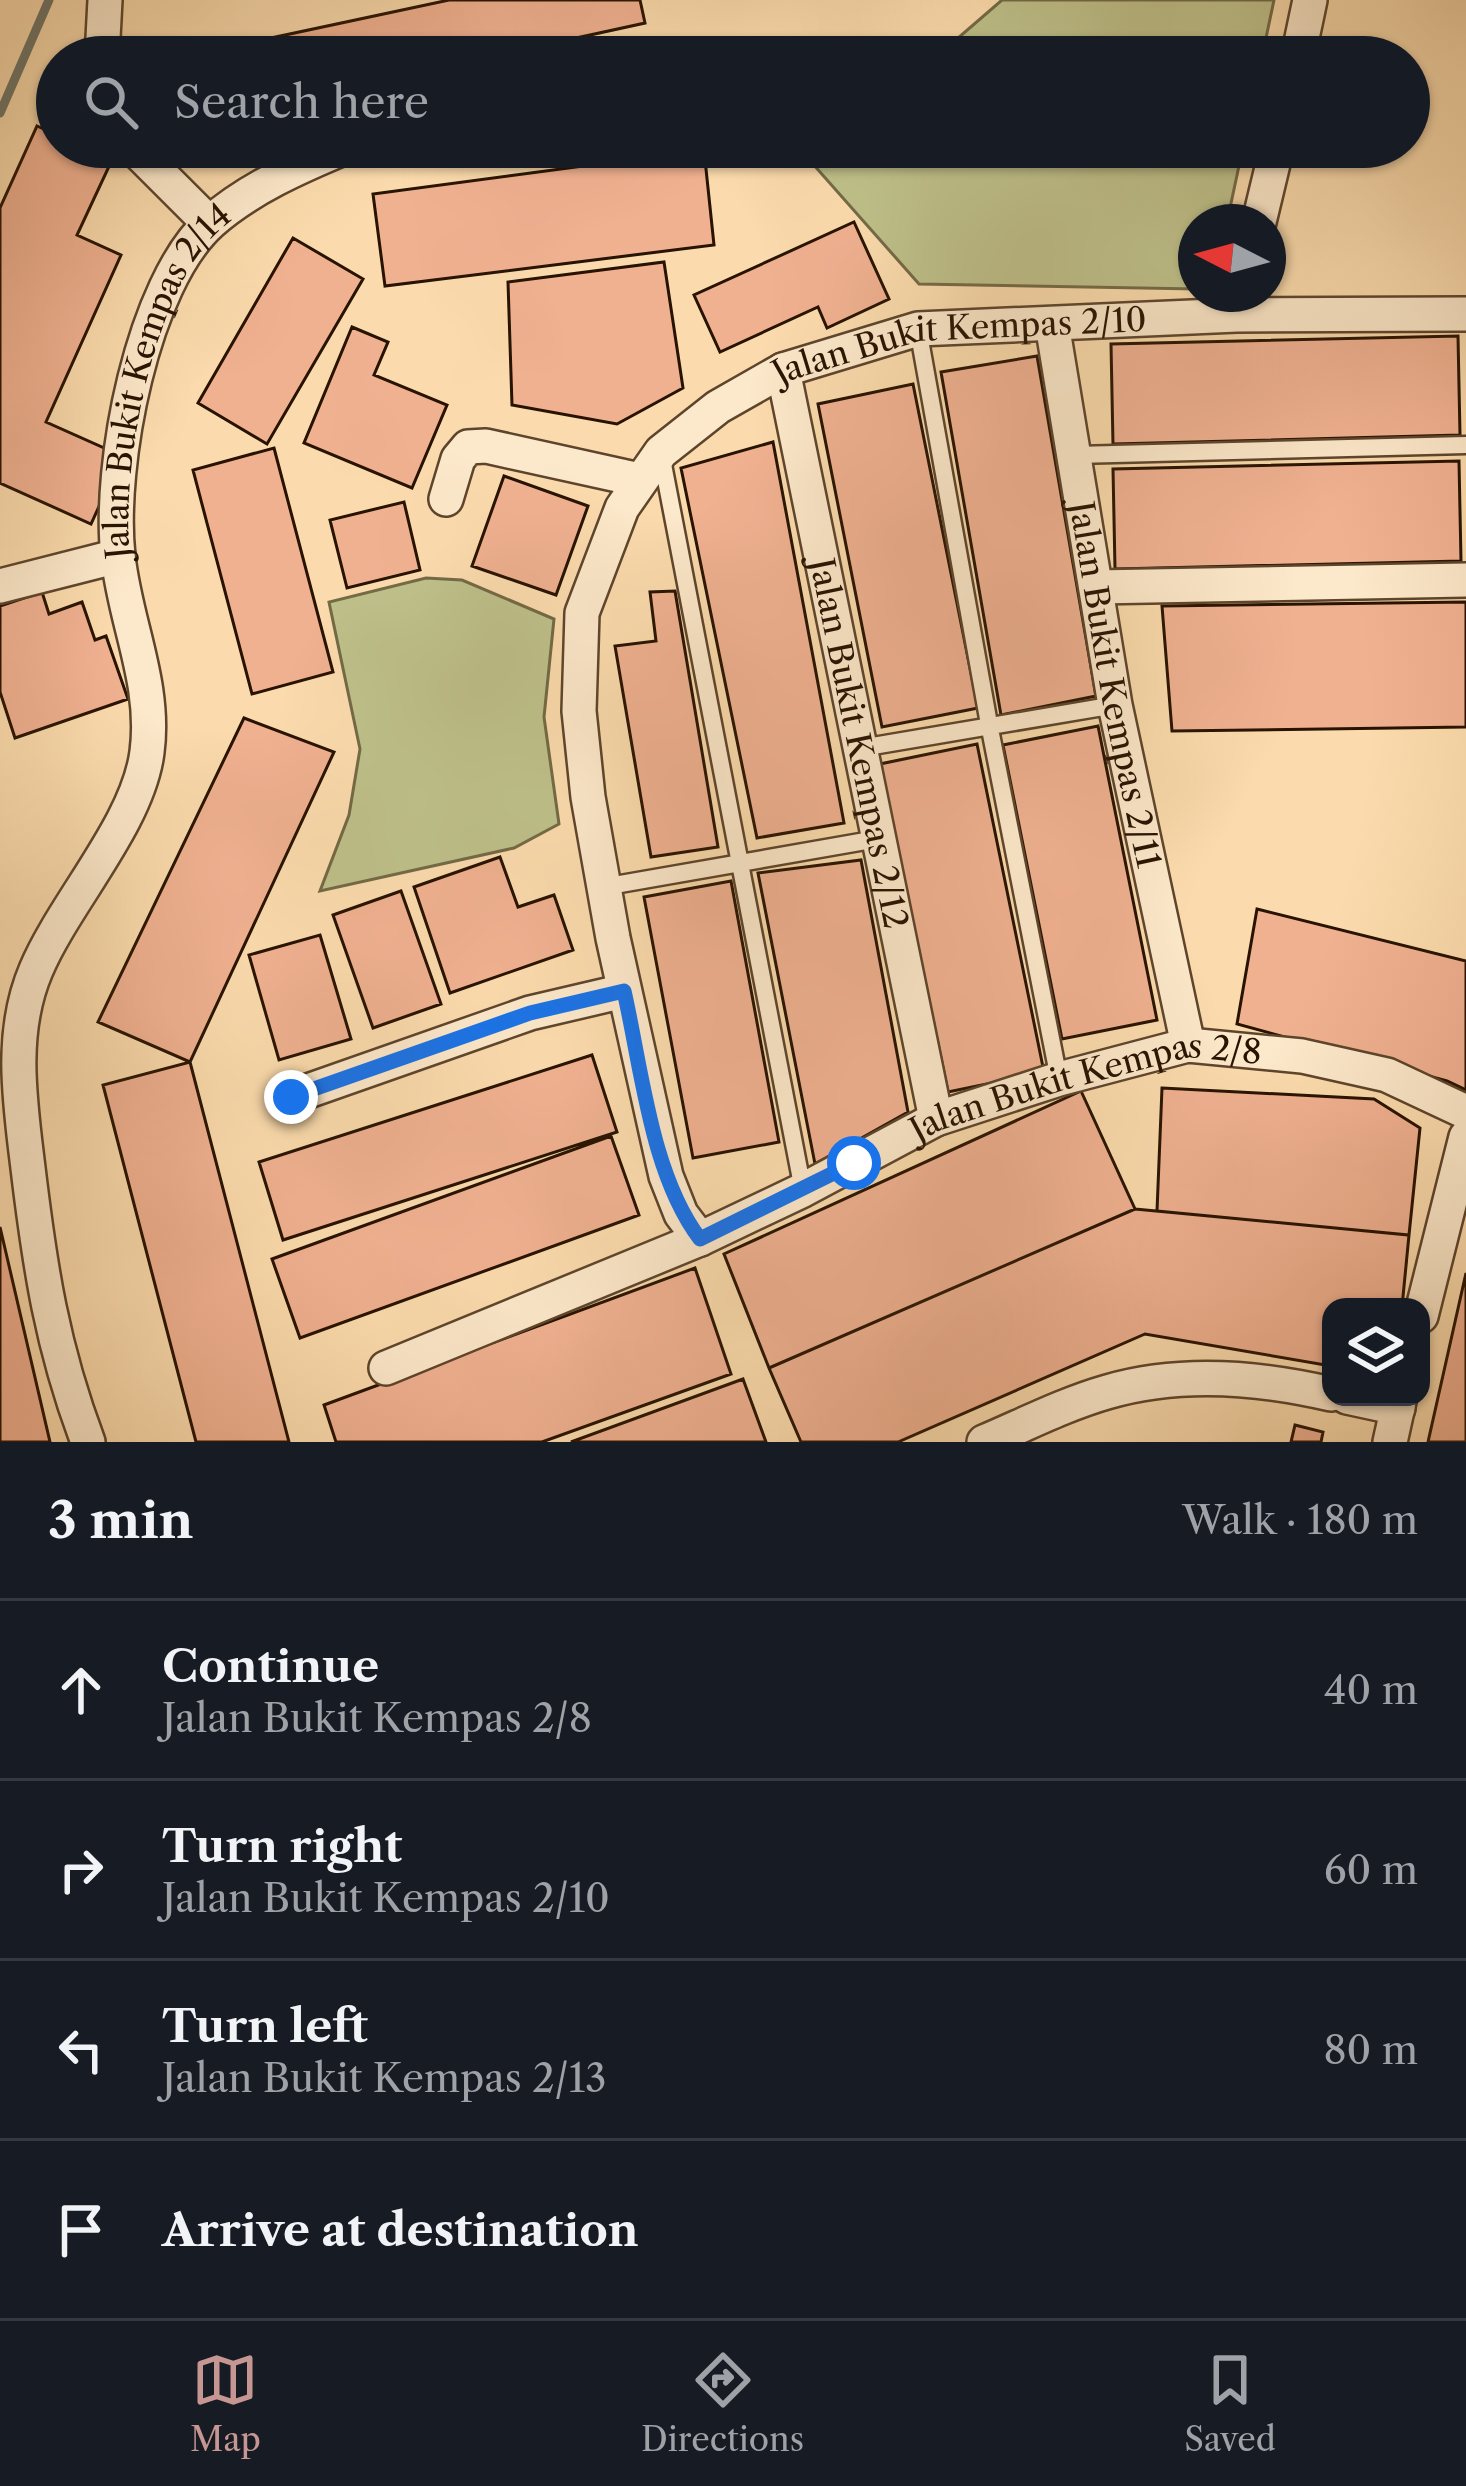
<!DOCTYPE html>
<meta charset="utf-8">
<style>
:root{--surface:#171b24;--page:#242831;--text:#f1f3f6;--muted:#9ea1a6;--line:#363941;--accent:#c59692}
body{margin:0;font-family:"Libre Caslon Text",serif;background:var(--page);color:var(--text)}
.controls{position:absolute;right:36px;bottom:36px;display:grid;overflow:hidden;border-radius:24px;box-shadow:0 3px 9px #0004}
.controls button{width:108px;height:108px;display:grid;place-items:center;padding:0;border:0;border-bottom:3px solid var(--line);background:var(--surface);color:var(--text);font:60px sans-serif}
.compass{position:absolute;left:1178px;top:204px;width:108px;height:108px;border-radius:50%;background:var(--surface);box-shadow:0 3px 9px #0004;rotate:276deg}
.stop{position:absolute;width:36px;height:36px;margin:-27px;border:9px solid #1a73e8;border-radius:50%;background:#fff}
.stop.end{background:#1a73e8;border-color:#fff;box-shadow:0 3px 12px #0008}
.list{margin:0;padding:0;list-style:none}
h2{display:flex;justify-content:space-between;align-items:center;height:156px;margin:0;padding:0 48px;font-size:51px}
h2 small{font-size:39px;font-weight:400;color:var(--muted)}
.list li{display:grid;grid-template-columns:78px 1fr auto;gap:36px;align-items:center;box-sizing:border-box;height:180px;padding:0 48px;border-top:3px solid var(--line)}
.list b{display:block;font-size:45px;white-space:nowrap}
.list p{margin:0;font-size:39px;white-space:nowrap;color:var(--muted)}
.list em{font-size:39px;font-style:normal;color:var(--muted)}
.icon{flex:none;width:66px;height:66px;fill:none;stroke:currentColor;stroke-width:2;stroke-linecap:round;stroke-linejoin:round}
.map{position:relative;flex:none;width:1466px;height:1442px;overflow:hidden}
.search{position:absolute;background:var(--surface);box-shadow:0 3px 9px #0004;left:36px;right:36px;top:36px;height:132px;display:flex;align-items:center;gap:30px;box-sizing:border-box;padding:0 42px;border-radius:66px;color:var(--muted);font-size:45px}
.sheet{height:876px;background:var(--surface)}
nav{display:flex;justify-content:space-around;align-items:center;box-sizing:border-box;height:168px;border-top:3px solid var(--line);background:var(--surface);font-size:33px;color:var(--muted)}
nav a{display:grid;justify-items:center;gap:6px}
nav .on{color:var(--accent)}
.map>svg:first-child{display:block}
.green{fill:#bec08a;stroke:#736a46;stroke-width:3}
.lines{fill:none;stroke-linecap:round;stroke-linejoin:round}
.stream{stroke:#6f776a;stroke-width:9}
.building{fill:#f0b191;stroke:#281301;stroke-width:3}
.service-casing{stroke:#5d452c;stroke-width:21}
.minor-casing{stroke:#5d452c;stroke-width:38}
.service{stroke:#fce8ca;stroke-width:16}
.minor{stroke:#fce8ca;stroke-width:33}
.route{stroke:#1a73e8;stroke-width:15}
.labels{text-anchor:middle;stroke-width:9;stroke-linejoin:round;paint-order:stroke}
.street-label{font-size:33px;fill:#281301;stroke:#fce8ca}
</style>
<div class="map">
<svg width="1466" height="1442" viewBox="0 0 1466 1442">
<rect width="100%" height="100%" fill="#fbdbad"/>
<filter id="stains"><feTurbulence type="fractalNoise" baseFrequency=".00167" numOctaves="4"/><feColorMatrix values="0 0 0 0 .2 0 0 0 0 .09 0 0 0 0 .02 0 0 0 .5 -.17"/></filter>
<radialGradient id="worn" r=".72"><stop offset=".6" stop-color="#630" stop-opacity="0"/><stop offset="1" stop-color="#630" stop-opacity=".3"/></radialGradient>
<!-- green -->
<path class="green" d="M1002,0H1274L1262,57H936Z
M831,147H1243L1227,222H1196V289L919,284L812,163Z
M426,578L462,580L554,619L544,717L559,824L514,848L320,891L349,815L360,749L329,602Z"/>
<g class="lines">
<!-- stream -->
<path class="stream" d="M0,113L49,0"/>
</g>
<!-- building -->
<path class="building" d="M449,0H640L645,23L489,57H197L196,54Z
M37,126L57,135V147H84L112,160L77,235L121,255L46,422L122,456L91,524L0,483V208Z
M704,150L714,245L385,286L373,194Z
M854,222L889,299L827,328L818,307L720,352L694,295Z
M293,238L363,279L267,444L198,403Z
M664,262L683,388L617,424L512,405L508,282Z
M352,327L388,342L374,375L447,405L412,488L304,443Z
M1458,336L1460,435L1113,444L1111,344Z
M1037,356L1096,696L1001,715L941,372Z
M913,384L978,708L882,727L818,404Z
M773,442L844,823L757,838L681,468Z
M274,448L333,672L252,694L193,470Z
M1459,461L1461,561L1115,569L1113,469Z
M504,476L588,506L556,595L472,566Z
M404,502L420,570L347,588L330,520Z
M675,591L718,847L651,857L615,646L656,641L650,592Z
M42,592L49,614L82,602L95,640L106,636L128,699L15,738L0,692V606Z
M1466,602V727L1172,731L1162,606Z
M244,718L334,752L190,1062L98,1022Z
M1098,726L1157,1020L1062,1039L1003,745Z
M977,744L1044,1072L948,1092L880,764Z
M500,857L518,907L554,895L573,950L450,993L414,887Z
M861,860L908,1112L815,1164L758,873Z
M731,881L779,1142L693,1158L644,897Z
M401,891L441,1004L373,1028L333,915Z
M1257,909L1466,961V1090L1447,1081L1237,1024Z
M320,935L351,1039L279,1060L249,955Z
M592,1055L617,1132L283,1240L259,1162Z
M190,1062L289,1442H196L103,1085Z
M1162,1088L1374,1099L1420,1128L1409,1235L1157,1211Z
M1081,1091L1135,1209L769,1368L724,1254Z
M611,1136L639,1215L300,1338L272,1259Z
M1135,1209L1409,1235L1402,1307H1331V1366L1145,1334L898,1442H801L769,1368Z
M0,1227L50,1442H0Z
M695,1268L731,1374L542,1442H336L324,1405Z
M1466,1273V1442H1428Z
M743,1379L766,1442H571Z
M1295,1425L1323,1432L1321,1442H1291Z"/>
<g class="lines">
<defs>
<path id="service" d="M918,329L989,724L1059,1079
M661,454L803,1190
M1075,455L1466,445
M861,748L1115,705
M603,887L877,839"/>
<g id="minor">
<path d="M102,57L105,0"/>
<path d="M1298,57L1310,0"/>
<path d="M133,147L209,223"/>
<path d="M1259,222L1277,147"/>
<path id="s1" d="M1052,324L1115,705L1188,1045"/>
<path id="s2" d="M783,370L936,1119"/>
<path d="M446,499L458,459L468,447L486,446L640,480"/>
<path d="M0,586L118,556"/>
<path d="M1096,587L1466,580"/>
<path d="M291,1097L530,1013L624,991"/>
<path id="s3" d="M700,1239L681,1214L666,1176L613,938L588,797L579,711L582,613L622,508L661,452L718,407L783,370L918,329L1237,315L1466,314"/>
<path d="M1421,1316L1466,1137"/>
<path id="s4" d="M386,1368L700,1239L803,1190L936,1119L1059,1079L1188,1045L1302,1056L1387,1075L1466,1112"/>
<path d="M1347,1397L1398,1408"/>
<path id="s5" d="M88,1442C52,1347 40,1268 28,1168C20,1102 9,1033 36,970C64,903 138,824 147,752C156,683 125,623 118,556C108,466 142,284 211,222C248,189 300,166 346,147"/>
<path d="M984,1442C1024,1425 1065,1404 1107,1392C1179,1371 1258,1377 1331,1394"/>
<path d="M1390,1442L1400,1397"/>
</g>
</defs>
<!-- service casing -->
<use href="#service" class="service-casing"/>
<!-- minor casing -->
<use href="#minor" class="minor-casing"/>
<!-- service -->
<use href="#service" class="service"/>
<!-- minor -->
<use href="#minor" class="minor"/>
</g>
<g class="lines">
<!-- route -->
<path class="route" d="M291,1097L530,1013L624,991C642,1070 651,1174 700,1239L854,1163"/>
</g>
<g class="labels">
<!-- street labels -->
<g class="street-label">
<text dy="12" stroke="none"><textPath href="#s3" startOffset="1152">Jalan Bukit Kempas 2/10</textPath></text>
<text dy="12" stroke="none"><textPath href="#s5" startOffset="1113">Jalan Bukit Kempas 2/14</textPath></text>
<text dy="12" stroke="none"><textPath href="#s1" startOffset="366">Jalan Bukit Kempas 2/11</textPath></text>
<text dy="12" stroke="none"><textPath href="#s2" startOffset="381">Jalan Bukit Kempas 2/12</textPath></text>
<text dy="12" stroke="none"><textPath href="#s4" startOffset="759">Jalan Bukit Kempas 2/8</textPath></text>
</g>
</g>
<rect width="100%" height="100%" filter="url(#stains)"/>
<rect width="100%" height="100%" fill="url(#worn)"/>
</svg>
<div class="controls">
<button><svg class="icon" aria-label="layers" viewBox="0 0 24 24"><path d="M12 4l9 5-9 5-9-5zM3 14l9 5 9-5"/></svg></button>
</div>
<svg class="compass" viewBox="-18 -18 36 36"><path d="M0-13l5 13h-10z" fill="#e53935"/><path d="M0 13l5-13h-10z" fill="#9ea1a6"/></svg>
<div class="stop" style="left:854px;top:1163px"></div>
<div class="stop end" style="left:291px;top:1097px"></div>
<div class="search"><svg class="icon" aria-label="search" viewBox="0 0 24 24"><circle cx="10" cy="10" r="6"/><path d="M15 15l6 6"/></svg>Search here</div>
</div>
<section class="sheet">
<h2>3 min<small>Walk · 180 m</small></h2>
<ul class="list">
<li><svg class="icon" aria-label="ahead" viewBox="0 0 24 24"><path d="M12 20V5M6 11l6-6 6 6"/></svg><div><b>Continue</b><p>Jalan Bukit Kempas 2/8</p></div><em>40 m</em></li>
<li><svg class="icon" aria-label="right" viewBox="0 0 24 24"><path d="M7 20v-9h11M14 6l5 5-5 5"/></svg><div><b>Turn right</b><p>Jalan Bukit Kempas 2/10</p></div><em>60 m</em></li>
<li><svg class="icon" aria-label="left" viewBox="0 0 24 24"><path d="M17 20v-9H6M10 6l-5 5 5 5"/></svg><div><b>Turn left</b><p>Jalan Bukit Kempas 2/13</p></div><em>80 m</em></li>
<li><svg class="icon" aria-label="arrive" viewBox="0 0 24 24"><path d="M6 21V4h12l-3 4 3 4H6"/></svg><div><b>Arrive at destination</b></div></li>
</ul>
</section>
<nav>
<a class="on"><svg class="icon" aria-label="map" viewBox="0 0 24 24"><path d="M3 6l6-2 6 2 6-2v14l-6 2-6-2-6 2zM9 4v14M15 6v14"/></svg>Map</a>
<a><svg class="icon" aria-label="directions" viewBox="0 0 24 24"><path d="M12 3l9 9-9 9-9-9zM9 14v-3h6M13 9l2 2-2 2"/></svg>Directions</a>
<a><svg class="icon" aria-label="saved" viewBox="0 0 24 24"><path d="M7 4h10v16l-5-4-5 4z"/></svg>Saved</a>
</nav>
